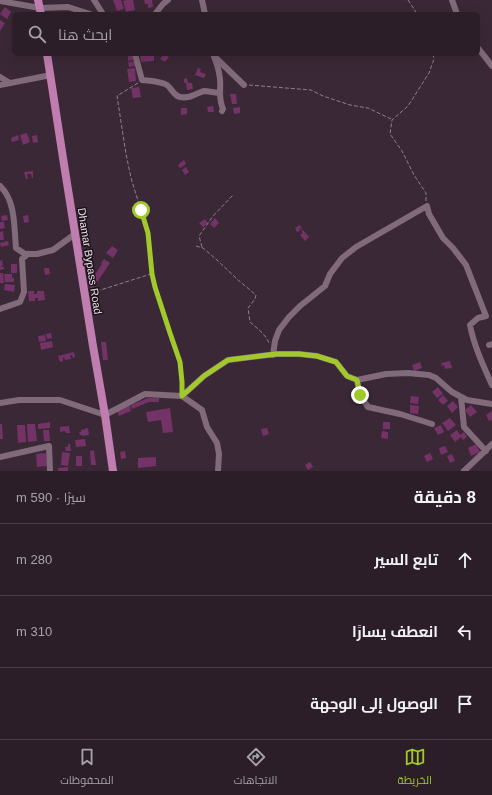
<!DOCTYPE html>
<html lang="ar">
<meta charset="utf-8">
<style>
:root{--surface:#2c1e28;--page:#382b34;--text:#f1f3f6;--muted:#a6a2a8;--line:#483c45;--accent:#a1c92b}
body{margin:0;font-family:Arial,Cairo,sans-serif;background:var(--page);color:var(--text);direction:rtl}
.stop{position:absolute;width:12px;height:12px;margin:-9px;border:3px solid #a1c92b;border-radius:50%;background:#fff}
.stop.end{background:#a1c92b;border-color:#fff;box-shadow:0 1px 4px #0008}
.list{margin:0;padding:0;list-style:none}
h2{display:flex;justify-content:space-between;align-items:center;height:52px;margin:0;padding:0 16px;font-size:17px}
h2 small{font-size:13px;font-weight:400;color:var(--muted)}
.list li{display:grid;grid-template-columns:26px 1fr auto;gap:12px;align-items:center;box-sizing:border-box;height:72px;padding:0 16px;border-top:1px solid var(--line)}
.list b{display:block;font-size:15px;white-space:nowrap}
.list em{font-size:13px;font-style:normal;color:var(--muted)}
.icon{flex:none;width:22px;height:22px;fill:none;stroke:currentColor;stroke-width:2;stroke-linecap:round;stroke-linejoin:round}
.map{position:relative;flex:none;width:492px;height:471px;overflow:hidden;direction:ltr}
.search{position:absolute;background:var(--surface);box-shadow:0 4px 16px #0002;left:12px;right:12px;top:12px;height:44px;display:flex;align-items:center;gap:10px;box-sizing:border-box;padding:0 14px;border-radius:6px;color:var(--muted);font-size:15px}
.sheet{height:268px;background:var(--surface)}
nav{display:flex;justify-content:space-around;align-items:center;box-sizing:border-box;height:56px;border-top:1px solid var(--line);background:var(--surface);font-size:11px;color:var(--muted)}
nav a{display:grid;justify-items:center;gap:2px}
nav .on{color:var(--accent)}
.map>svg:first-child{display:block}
.building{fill:#733366}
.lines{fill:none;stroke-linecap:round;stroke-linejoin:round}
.path{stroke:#8f7f8b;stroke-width:1;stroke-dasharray:4 2;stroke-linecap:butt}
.minor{stroke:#816a7a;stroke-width:6}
.major{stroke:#bf7eaf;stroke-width:8}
.route{stroke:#a1c92b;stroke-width:5}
.labels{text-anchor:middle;stroke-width:3;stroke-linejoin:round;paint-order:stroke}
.street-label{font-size:11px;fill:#ebdee8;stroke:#1d141a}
</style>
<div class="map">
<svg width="492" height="471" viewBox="0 0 492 471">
<rect width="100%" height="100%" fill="#3b2836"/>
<!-- building -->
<path class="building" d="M113,0H121L124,9L117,11Z
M127,0H133L135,10L126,12L123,1Z
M144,0H152L153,7L148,8V4H145Z
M5,7L11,12L7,19L0,14Z
M0,20L5,23L0,31Z
M128,54H133V60L128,61Z
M140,54H154V61L141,62Z
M164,54L169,57L165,62L160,59Z
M136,61V66L129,67L128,62Z
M135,68L136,81L129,82L127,69Z
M198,68L201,69L200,72L206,74L204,78L195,75Z
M187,78L188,83H192L193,89L187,90L186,83H184V79Z
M139,87L141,97L133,98L131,88Z
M230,94H236L237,104H232Z
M213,106L214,112H208L207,107Z
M240,107V113L234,114L233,108Z
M181,108H187V114L181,115Z
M27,133L30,142L23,145L20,135Z
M18,135L19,140L12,142L11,138Z
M37,135L38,142L33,143L32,136Z
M184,160L186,164L180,168L178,165Z
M186,167L189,172L185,175L182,170Z
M33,171V178H32L31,174H27L28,179H26L24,172Z
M7,215L8,220L2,221L1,216Z
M28,215L29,222L24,223L23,216Z
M215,218L219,223L214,228L210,224Z
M205,219L208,223L203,227L199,223Z
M0,222H4L5,228L0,229Z
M300,225L302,229L301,230L300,228H299L300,231L297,232L295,228Z
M303,230L309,237L305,241L300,235L303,233L301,232Z
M3,231L4,240H0V232Z
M8,241L9,245L1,247L0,243Z
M112,246L118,250L113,258L106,253Z
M104,259L110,263L92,290L88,285L102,264L101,263Z
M2,260L3,266H1V267H4V269L0,270V261Z
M11,264H17V273H11Z
M44,268H49L50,274L45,275Z
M0,273H3L4,283H0Z
M4,274H12V278H14V282H5Z
M5,284L15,285L14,292L4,290Z
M28,291H34V294H37V291H44L45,300L38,301V298H35V301H29Z
M51,333L52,338L47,339L46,334Z
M45,335L46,341L39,342L38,336Z
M52,341L53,347L41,350L40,343Z
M101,342H106L108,360H103Z
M74,352L75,357L73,358L72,355L70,356L71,359L65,360L64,357L63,358V361L60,362L58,356Z
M450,361L452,368L445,369L444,365L442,366L441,363Z
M420,362L422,368L414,371L412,365Z
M438,387L443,394L437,398L432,392Z
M443,395L448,401L443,405L438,400Z
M411,396L419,397L418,404L410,403Z
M148,398H159V402H149L132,409L131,405Z
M453,401L458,407L452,413L447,406Z
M130,405L131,411L119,416L117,411Z
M410,405L419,406L418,414L410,413Z
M471,405L477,412L470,417L465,410Z
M170,408L173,432L163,433L161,420L148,422L146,412Z
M492,411V420L489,421L486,415Z
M450,418L456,425L448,431L442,423Z
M50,422V428L38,429V424Z
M383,422H390V429H383Z
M0,424H2L3,439H0Z
M27,424H35L37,441L28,442Z
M17,425H25L26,442L18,443Z
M441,425L444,432L438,435L434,428Z
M69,426L70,433H66L65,431L60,432V427Z
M88,428L89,435L82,436V435H80L79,432H81V430Z
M267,428L269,434L263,436L261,429Z
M43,430H49L50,441H44Z
M457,430L460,435L464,432L467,437L463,440L461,437L455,442L450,435Z
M382,431L388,432V439L381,438Z
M85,439L86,446L76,447L75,440Z
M68,444H70L71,451H66L65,447H68Z
M476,444L480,452L471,456L468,448Z
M445,446L448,452L441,455L439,448Z
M94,450L96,465H91L90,451Z
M125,451L126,458L121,459L120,452Z
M62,452L70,453L68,466L61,465Z
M46,453L47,466L37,467L36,454Z
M430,453L433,459L427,462L424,456Z
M452,454L455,461L450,463L447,456Z
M76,456H82V466H76Z
M156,457V466L138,468V458Z
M310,462L313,467L308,470L305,465Z
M68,467V471H58V468Z"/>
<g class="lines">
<!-- path -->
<path class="path" d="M408,0L414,9L417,14
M138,83L117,96L126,154L131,178L148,233L152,274L162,310L180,362L182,382V389
M249,85L311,90L323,96L350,105L368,108L391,119
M426,201V193L414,175L402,151L390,134L392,120L408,106L429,73L434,59L433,54
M196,246L203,248L217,260L238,280L256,295L255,299L248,308L250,322C257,328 266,335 269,343
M202,247L199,236L213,216L233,195
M91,293L151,274"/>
<!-- minor -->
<path class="minor" d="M94,0L103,14
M202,0L205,14
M452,0L457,14
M0,1L40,8L68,7L90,14
M155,14L163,4L168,0
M478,48L492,66
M135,54L142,80C150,81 160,81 167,85C172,89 174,96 180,97C191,99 196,93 204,91C209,91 215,93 220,93
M213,54C217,63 219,70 220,79C221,90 218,98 223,109L222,111
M217,59L244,85
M0,77L10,83
M0,85L51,75
M0,186C16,201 14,228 16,248L25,254H37L53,250L75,234
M0,309L20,302L24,292L22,259L28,254
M489,345L492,344
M273,355L275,341L279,330L289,317L300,306L325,286L330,274L342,258L356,247L427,206L429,214L443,238L453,248L466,265L486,316L478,318L470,325C474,346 483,365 492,385
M357,380L360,395L368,407L400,414L432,424
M182,396L202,410L207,427L217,443L219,454L218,471
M461,397L464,427L486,451
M0,403L19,400H60L105,415L145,394L182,396L204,376L228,360L276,354H299L317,356L336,362L347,376L357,380L386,374L408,373L429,375L436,378L452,392L467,400L492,404
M0,457L49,446L50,471
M464,471L484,452L492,444"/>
<!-- major -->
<path class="major" d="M38,0L41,14
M47,54L63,158L93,346L105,415L113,471"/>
</g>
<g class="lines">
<!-- route -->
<path class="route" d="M141,210L148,233L152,274L155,287L170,333L180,362L182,382V396L204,376L228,360L276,354H299L317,356L336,362L347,376L357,380L360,395"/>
</g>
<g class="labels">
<!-- street labels -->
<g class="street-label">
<text transform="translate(90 261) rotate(81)" y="4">Dhamar Bypass Road</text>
</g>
</g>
</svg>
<div class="stop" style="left:141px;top:210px"></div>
<div class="stop end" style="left:360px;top:395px"></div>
<div class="search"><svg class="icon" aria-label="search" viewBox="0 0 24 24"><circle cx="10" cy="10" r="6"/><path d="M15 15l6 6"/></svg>ابحث هنا</div>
</div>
<section class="sheet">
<h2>8 دقيقة<small>سيرًا · 590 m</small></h2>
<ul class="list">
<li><svg class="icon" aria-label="ahead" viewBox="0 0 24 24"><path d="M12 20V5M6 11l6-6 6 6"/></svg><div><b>تابع السير</b></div><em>280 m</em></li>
<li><svg class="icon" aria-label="left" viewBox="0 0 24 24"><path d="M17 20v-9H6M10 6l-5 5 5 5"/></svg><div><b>انعطف يسارًا</b></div><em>310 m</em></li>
<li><svg class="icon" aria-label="arrive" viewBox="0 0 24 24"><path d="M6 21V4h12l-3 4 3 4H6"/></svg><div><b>الوصول إلى الوجهة</b></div></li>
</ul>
</section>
<nav>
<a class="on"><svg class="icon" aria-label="map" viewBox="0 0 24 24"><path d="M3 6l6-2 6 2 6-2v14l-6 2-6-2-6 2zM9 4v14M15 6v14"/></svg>الخريطة</a>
<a><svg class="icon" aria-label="directions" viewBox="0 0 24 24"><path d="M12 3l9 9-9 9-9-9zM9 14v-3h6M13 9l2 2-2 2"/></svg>الاتجاهات</a>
<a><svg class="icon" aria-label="saved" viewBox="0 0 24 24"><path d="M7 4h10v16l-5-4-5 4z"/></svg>المحفوظات</a>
</nav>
